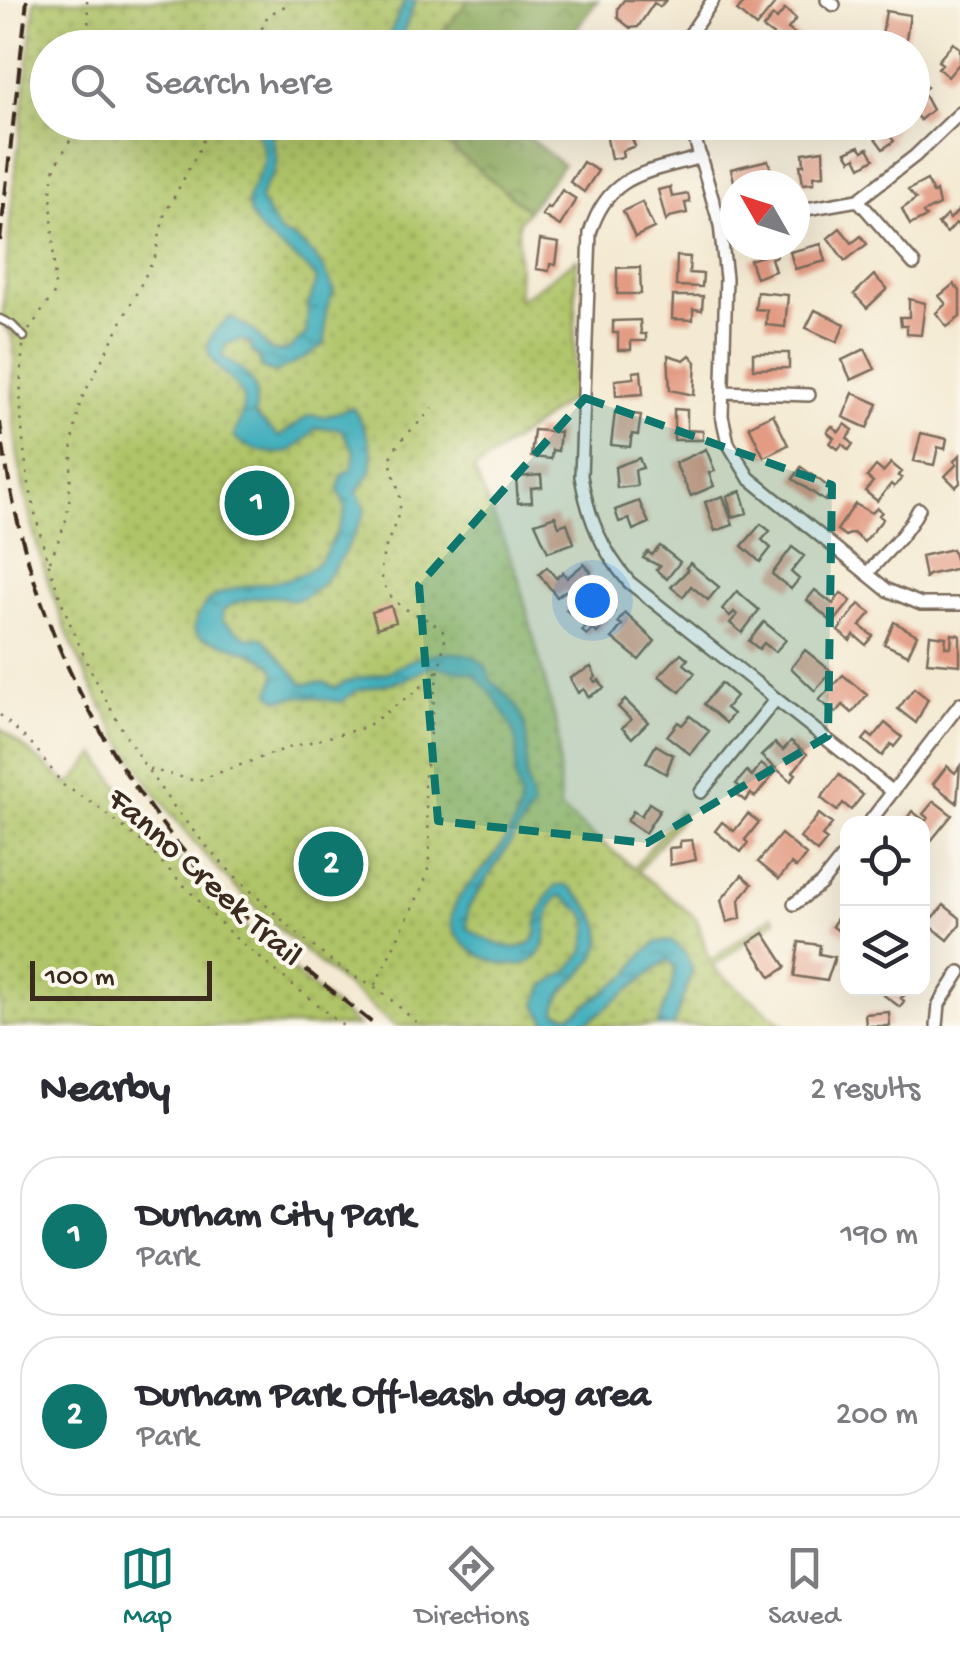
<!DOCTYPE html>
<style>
:root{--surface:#fff;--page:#f7f7f7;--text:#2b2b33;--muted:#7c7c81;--line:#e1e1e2;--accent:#0f766e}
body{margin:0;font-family:"Gochi Hand",sans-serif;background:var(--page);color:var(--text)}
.controls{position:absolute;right:30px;bottom:30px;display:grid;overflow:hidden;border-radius:20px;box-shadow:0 10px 40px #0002}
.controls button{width:90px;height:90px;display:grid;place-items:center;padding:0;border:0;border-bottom:2px solid var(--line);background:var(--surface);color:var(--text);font:50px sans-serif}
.compass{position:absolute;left:720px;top:170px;width:90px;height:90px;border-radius:50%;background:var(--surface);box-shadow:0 10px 40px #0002;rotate:309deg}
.scale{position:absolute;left:30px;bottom:25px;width:182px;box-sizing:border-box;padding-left:10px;border:5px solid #3b2a1e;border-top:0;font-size:28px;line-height:35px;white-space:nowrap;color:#3b2a1e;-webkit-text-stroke:8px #fbf7ec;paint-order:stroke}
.you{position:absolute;left:592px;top:600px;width:35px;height:35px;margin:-25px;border:8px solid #fff;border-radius:50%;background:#1a73e8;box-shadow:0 0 0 15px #1a73e833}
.badge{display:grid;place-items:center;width:65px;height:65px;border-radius:50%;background:var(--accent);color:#fff;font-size:32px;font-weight:700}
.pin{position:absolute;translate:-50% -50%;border:5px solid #fff;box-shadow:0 2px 10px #0006}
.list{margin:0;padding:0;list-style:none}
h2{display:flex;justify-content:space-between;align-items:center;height:130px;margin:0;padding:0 40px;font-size:42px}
h2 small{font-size:32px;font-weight:400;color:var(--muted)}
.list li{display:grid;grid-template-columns:65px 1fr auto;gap:30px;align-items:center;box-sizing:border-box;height:160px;margin:0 20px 20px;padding:0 20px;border:2px solid var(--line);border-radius:40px}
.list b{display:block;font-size:38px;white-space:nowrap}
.list p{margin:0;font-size:32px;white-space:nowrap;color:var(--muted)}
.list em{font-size:32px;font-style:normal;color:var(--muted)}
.icon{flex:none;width:55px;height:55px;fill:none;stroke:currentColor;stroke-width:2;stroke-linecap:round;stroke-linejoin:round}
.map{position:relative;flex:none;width:960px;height:1026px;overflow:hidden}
.search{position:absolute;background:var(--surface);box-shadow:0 10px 40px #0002;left:30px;right:30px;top:30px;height:110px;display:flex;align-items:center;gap:25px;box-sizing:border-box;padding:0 35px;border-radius:55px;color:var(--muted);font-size:38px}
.sheet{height:490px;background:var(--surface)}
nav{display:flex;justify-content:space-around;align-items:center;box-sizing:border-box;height:140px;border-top:2px solid var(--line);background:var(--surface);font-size:28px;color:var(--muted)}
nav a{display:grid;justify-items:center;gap:5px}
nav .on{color:var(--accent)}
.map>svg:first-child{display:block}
.green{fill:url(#green-dots);stroke:#757743;stroke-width:2.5}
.forest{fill:url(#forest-crowns);stroke:#636a3d;stroke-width:2.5}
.water{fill:url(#water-ripples);stroke:#3c6c6c;stroke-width:2.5}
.building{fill:#e39b84}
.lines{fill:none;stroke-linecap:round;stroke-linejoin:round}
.service-casing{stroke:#7c6d5d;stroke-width:11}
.minor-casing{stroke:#7c6d5d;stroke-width:16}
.path{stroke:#7c6d5d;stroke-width:2.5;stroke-dasharray:2.5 8;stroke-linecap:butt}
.service{stroke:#fff;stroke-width:6}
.minor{stroke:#fff;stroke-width:11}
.rail{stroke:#3b2a1e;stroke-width:4;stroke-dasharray:15 8;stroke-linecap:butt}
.marked{fill:#0f766e;fill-opacity:0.2;stroke:#0f766e;stroke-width:8;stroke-dasharray:20 12;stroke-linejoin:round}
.labels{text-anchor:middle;stroke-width:8;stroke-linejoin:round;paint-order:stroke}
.street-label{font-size:35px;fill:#3b2a1e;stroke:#fbf7ec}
</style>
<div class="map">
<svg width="960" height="1026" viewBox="0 0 960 1026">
<defs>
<pattern id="green-dots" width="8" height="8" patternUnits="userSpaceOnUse" patternTransform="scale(2.5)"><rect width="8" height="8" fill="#afc468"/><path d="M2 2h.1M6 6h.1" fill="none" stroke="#909f55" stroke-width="1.8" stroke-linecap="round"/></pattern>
<pattern id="forest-crowns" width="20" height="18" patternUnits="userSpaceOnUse" patternTransform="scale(2.5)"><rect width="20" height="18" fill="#8baa5c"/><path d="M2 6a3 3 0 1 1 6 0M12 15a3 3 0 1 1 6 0" fill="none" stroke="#738b4b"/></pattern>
<pattern id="water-ripples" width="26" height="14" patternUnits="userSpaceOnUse" patternTransform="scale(2.5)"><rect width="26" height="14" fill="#3eadbb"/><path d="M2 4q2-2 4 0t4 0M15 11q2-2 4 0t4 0" fill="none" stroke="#358d97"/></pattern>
</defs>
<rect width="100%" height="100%" fill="#fbf7ec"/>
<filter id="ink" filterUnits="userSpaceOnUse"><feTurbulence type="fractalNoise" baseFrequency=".01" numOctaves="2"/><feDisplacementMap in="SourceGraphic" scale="20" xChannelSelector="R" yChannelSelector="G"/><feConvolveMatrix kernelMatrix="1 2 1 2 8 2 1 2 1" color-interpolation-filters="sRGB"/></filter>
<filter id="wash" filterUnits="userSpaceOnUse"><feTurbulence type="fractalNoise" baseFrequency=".0048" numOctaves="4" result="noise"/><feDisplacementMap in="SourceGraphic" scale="40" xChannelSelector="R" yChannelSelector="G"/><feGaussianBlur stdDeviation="2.25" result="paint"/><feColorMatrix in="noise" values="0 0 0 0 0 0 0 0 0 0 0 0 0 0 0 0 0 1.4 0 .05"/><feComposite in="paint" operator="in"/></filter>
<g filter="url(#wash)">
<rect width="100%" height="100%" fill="#f4ead3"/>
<!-- green -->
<path class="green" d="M35,0H469L431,47H416L395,30L381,48H48V122L421,123L528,210L518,223L519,300L577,259L573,397L474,470L517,573L558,731L560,809L634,868L679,811L683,815L638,871L696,918L710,961L773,915L776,920L712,967L785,1026H395C336,978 276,930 223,875C130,776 61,650 30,517C21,480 14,441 13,404C12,386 17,350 11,335C10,330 5,327 2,323L10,220Z
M0,728L70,785L96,754C168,860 259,946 359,1026H0Z"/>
<!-- forest -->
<path class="forest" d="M469,0H598L562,47H431Z
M421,123H511L563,165L528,210Z"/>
<!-- water -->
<path class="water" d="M405,0H416L397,47H384Z
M256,123H269C271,138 281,156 274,172C268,185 264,181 260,201L280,233C305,239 326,267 334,291L326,310L325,343L306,357L275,373L261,368L259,357L252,352L250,343L241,340L226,344L222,356C249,375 260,379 255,415L279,437L309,415L324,417L352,407C364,424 376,449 371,471C369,478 360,486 357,492L366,510C353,536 328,594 295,600C290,600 285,598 280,597C264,595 232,600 222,612L223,621L248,638H263L303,684L324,682L335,688C357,674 366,680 388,672C398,668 407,661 417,658C442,650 486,647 490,680C525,707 530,727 526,769C525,781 532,796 533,808L468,908L467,927C480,939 520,959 534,939C538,933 536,930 537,923C540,909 546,897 555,886H569C599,914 618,937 582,973C569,986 557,993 556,1012L569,1016L578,1011L630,973L641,956L657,942L672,941L685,953L693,969L673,1026H657L671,989L675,967L667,960L592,1019L578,1026L548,1024L536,1005L544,986L568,971L585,950L589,925L585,914L561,895C538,909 557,947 531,961C506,976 446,946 452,914C456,893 480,876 492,859C504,842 522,818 520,797C519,789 515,782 515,774C515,767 517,759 517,751C516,723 491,692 473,673L431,666L404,680L356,691L341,702L302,696L279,700L270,693C272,686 277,677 274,669C268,654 218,643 201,637L194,630C206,564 285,602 321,559C327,552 332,541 337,532C347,512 348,509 338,490L342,475L352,469L355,452L341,429L316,428C309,435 299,448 290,451C275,457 243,449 234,436C238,424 246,409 242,396C231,368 179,357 230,317L255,332L270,350C286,356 295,344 306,334L308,306L317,280C301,253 254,242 248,206C245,191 262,176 264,161C266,150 257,135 256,123Z"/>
<g id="blocks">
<!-- building -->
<path class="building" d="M624,0H666L660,7L654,3L638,27L630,28L618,18V8Z
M747,0H768L774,5L756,27L737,11Z
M785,9L796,19L788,29L799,37L790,48L763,28L773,16L777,19Z
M886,11L910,15L905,45L881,41Z
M953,43L960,48V67L958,65L948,77L938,68L942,64L938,61Z
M918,77L927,87L922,91L932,110L920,120L912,111V82Z
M543,122H567L562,132Z
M647,122H662L666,133L649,140L644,129L649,127Z
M874,122H902L893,129L896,132L890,136L894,141L883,149L869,130L876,125Z
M612,126L613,129L627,126L635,146L622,151L623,157L611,159L605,128Z
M859,146L863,151L868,148L874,159L861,167L856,157L851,160L846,152Z
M823,150L824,175L814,176V183L803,184L800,165H804L803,153Z
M768,160L771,170L755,174L758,185H735L731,169Z
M583,162L598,171L584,192L570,182Z
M927,180L933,193L936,191L939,205L923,213L926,217L910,225L902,209L916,199L908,190Z
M670,187L672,197L688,194L690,202L685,203L687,213L669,217L666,221L658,190Z
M562,190L576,199L560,226L542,215L547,207L550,209Z
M642,202L654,228L635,237L623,211Z
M960,209V227L956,223L947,233L938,224L947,215L950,219Z
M840,228L852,243L861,236L867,244L845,261L828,238Z
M540,240L559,243L556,265L550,264L549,271L536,269Z
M821,244L826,261L795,269L790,252Z
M763,245H773L777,256L771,258L775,271L756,278L750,260L766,255Z
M677,256L690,257L689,273L703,274L702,287L676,286Z
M640,267L641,294H617V268Z
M874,275L887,289L867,308L854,294Z
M954,284L960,291V317L947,327L936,313L946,304L939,296Z
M757,292L788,295L785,327L766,325L767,310L755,309Z
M673,296H703L702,310L693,309V320L672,319Z
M909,299L925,303L921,335L907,334V326H901L900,317H909Z
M815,310L845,324L837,342L806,328Z
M640,320L641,334H646V341H631V350H618V333H613V321Z
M865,349L875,369L851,380L842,360Z
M753,353H789V368L753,369Z
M668,355L684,360L690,355L696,362L694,395L670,390Z
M641,371L643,394L616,396L615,380L634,378L633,372Z
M853,393L878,404L867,428L843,417Z
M674,409L687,410V430L703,431V440H674Z
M615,412L641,415L638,435L632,434L630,447L611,445Z
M773,414L788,445L764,457L749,426Z
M845,424L853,430L847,438L853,444L849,450L842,444L838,449L830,443L834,438L827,432L832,426L839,432Z
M534,430L560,432L558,451L552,450L551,459L531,457Z
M921,433L947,439L945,449L938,447L934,465L914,461Z
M706,449L715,471L709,473L714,486L691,496L675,463Z
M960,455V483L956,487L945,476L957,464L954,461Z
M639,458L643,468L635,470L637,486L617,488L615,467Z
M891,463L902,472L898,476L902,478L894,487L891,484L877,501L865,491L873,482L867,477L876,466L883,472Z
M801,467L833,490L825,501L793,479Z
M541,475L542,487L531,488L532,502L518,503L516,477Z
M741,491L747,513L732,517L727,496Z
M723,496L733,525L715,531L705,502Z
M639,501L649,523L633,530L629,519L619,522L615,510Z
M855,504L872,513L877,508L882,512L879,515L883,519L864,542L853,533L845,536L837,530Z
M555,516L559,526L567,523L574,543L548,552L535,523Z
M761,524L770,531L762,540L771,548L760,562L742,546Z
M660,546L680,562L667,579L656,570L660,566L643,558L648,552L652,555Z
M792,547L804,556L791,572L799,579L791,589L772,574Z
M952,549L958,568L928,575L925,578L921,556Z
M690,563L719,587L708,600L691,586L683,597L671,587L688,570L686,568Z
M584,564L591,572L588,578L568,594L565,591L557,597L539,574L547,567L556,578L563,572L567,578Z
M815,590L833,604L841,593L851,601L833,623L807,600Z
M737,591L759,610L742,633L730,623L737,615L734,612L730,616L722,609Z
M599,597L615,612L597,633L592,629L587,635L582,631L586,627L566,610L576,599H587L593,604Z
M859,604L871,613L860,626L873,636L866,645L854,635L850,641L838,631Z
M391,606L396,622L377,628L372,612Z
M625,613L655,641L639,660L612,638L622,625L618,622Z
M764,622L786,640L775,652L764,643L759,649L749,641Z
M894,622L917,635L908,655L884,644Z
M952,634L960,635V665L927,662L930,635L946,637L945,647H951Z
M805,650L831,671L815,691L791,668Z
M681,653L688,659L684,664L695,673L680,692L659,676Z
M591,667L596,677L593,679L595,682L599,680L604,688L588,697L584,689L578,693L570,678Z
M843,675L867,695L852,713L843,705L836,713L819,700Z
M721,683L736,696L726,708L733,714L726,723L704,704Z
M914,688L928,699L916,723L898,709Z
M625,700L648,722L632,738L622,728L631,720L618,707Z
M690,716L709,731L690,754L667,736L678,722L682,725Z
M885,723L902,737L894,747L891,744L882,756L863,740L868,734L873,738Z
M791,741L807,754L793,772L796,774L791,781L761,756L775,743L783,750Z
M656,745L673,755L666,774L646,762Z
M761,764L774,774L755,797L751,794L745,801L734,792L739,786L736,784L747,771L752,776Z
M947,766L955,773L960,766L957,803L933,784Z
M839,775L863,795L851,810L843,803L837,811L821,798Z
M934,801L952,815L930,842L922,836V824L905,821L912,811L925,821L928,818L923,814Z
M649,803L660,810L645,833L627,821L633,811L641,816Z
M748,814L759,822L745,840L748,843L741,852L715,831L722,822L734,831Z
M819,814L832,824L822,836L827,840L817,852L800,838Z
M781,834L806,855L796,868L791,864L779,879L758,862Z
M692,840L696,860L670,865L669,848L680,847V841Z
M742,875L752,884L739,900L741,918L727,922L721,900Z
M944,905L960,918V925L948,940L928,924Z
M838,917L845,922L848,918V938L832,926Z
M764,933L786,967L771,977L749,943Z
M799,942L820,945L819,954L835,957L827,981L794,976Z
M922,944L932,952L923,963L928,968L922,975Z
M874,988H913L901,998L904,1001L900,1007Z
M889,1012L890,1026H866L865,1014Z"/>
</g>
</g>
<g filter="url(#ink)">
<use href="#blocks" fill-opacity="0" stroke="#7c6d5d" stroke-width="2.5"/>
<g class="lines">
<defs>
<path id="service" d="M0,319L12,325L24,337"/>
<path id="minor" d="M827,0L834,5
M681,48L713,0
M690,122L720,225L726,278L722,416L728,443L749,478L887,590L921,604H960
M701,157C647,173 609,172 590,233L581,476C588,517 601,549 629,582L893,792
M858,200L914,264
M795,211L858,200L915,156L960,113
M723,392L809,395
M867,574C888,548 903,540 919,509
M701,792L776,699
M868,824L960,704
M794,904L821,884L848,850
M937,1026L939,1004L960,972"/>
</defs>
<!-- service casing -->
<use href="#service" class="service-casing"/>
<!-- minor casing -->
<use href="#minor" class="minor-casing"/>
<!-- path -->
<path class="path" d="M87,0L90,48
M253,48L268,15L285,6L289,0
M29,330L55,292L51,191L55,167L69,142L100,122
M23,346C3,528 109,755 238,879C273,912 309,946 348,973C357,979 367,981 375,987C391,998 405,1014 422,1026
M50,561L65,524L69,503L73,441L80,402L155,257L164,216L201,146L209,122
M0,715L34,746L63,785L94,804L142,842L232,935L343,1026
M149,769L196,781L288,748L366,727L420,688L439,669
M375,985L424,884L428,869L430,845L424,785L435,688L446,635C432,616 404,615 390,595C368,564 394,538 400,507C403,488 387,470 392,455C400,436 421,424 432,408"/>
<!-- service -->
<use href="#service" class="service"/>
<!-- minor -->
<use href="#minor" class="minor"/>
<!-- rail -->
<path class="rail" d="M0,241L27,0
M0,422C21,602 99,767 225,897C271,944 325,985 376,1026"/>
</g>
</g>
<!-- marked area -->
<path class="marked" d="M585,398L832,485L828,736L647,843L438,821L419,585Z"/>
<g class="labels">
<!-- street labels -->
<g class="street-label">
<text transform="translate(207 875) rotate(42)" y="12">Fanno Creek Trail</text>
</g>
</g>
</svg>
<div class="controls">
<button><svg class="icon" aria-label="locate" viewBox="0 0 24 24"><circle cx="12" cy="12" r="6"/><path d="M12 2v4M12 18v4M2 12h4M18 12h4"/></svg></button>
<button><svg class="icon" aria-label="layers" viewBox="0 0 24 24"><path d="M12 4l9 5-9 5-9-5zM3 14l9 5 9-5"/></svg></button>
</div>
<svg class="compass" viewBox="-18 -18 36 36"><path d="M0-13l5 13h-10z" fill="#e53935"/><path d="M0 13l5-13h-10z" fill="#7c7c81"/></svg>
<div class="scale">100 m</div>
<div class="you"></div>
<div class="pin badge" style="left:257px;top:503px">1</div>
<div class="pin badge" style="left:331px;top:864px">2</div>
<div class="search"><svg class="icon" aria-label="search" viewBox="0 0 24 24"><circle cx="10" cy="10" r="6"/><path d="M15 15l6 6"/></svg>Search here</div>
</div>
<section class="sheet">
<h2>Nearby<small>2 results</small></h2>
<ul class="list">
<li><span class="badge">1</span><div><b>Durham City Park</b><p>Park</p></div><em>190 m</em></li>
<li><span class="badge">2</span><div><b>Durham Park Off-leash dog area</b><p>Park</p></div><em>200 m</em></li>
</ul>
</section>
<nav>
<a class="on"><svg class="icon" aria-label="map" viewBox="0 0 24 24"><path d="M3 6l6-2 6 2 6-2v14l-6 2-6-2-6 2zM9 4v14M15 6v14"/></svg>Map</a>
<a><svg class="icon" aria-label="directions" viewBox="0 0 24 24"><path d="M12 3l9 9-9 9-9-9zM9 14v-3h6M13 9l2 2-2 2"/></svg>Directions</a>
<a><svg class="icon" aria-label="saved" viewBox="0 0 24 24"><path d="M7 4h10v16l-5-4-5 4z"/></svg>Saved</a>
</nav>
